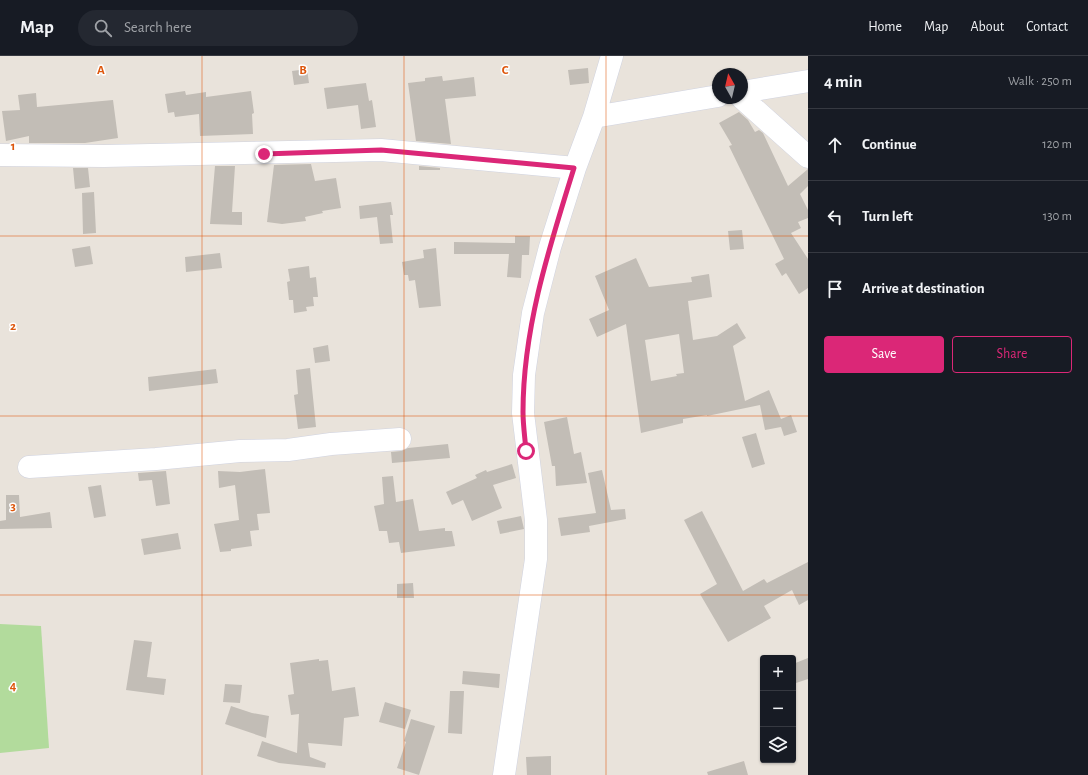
<!DOCTYPE html>
<meta charset="utf-8">
<style>
:root{--surface:#171b24;--page:#242831;--text:#f1f3f6;--muted:#9ea1a6;--line:#363941;--accent:#db2777}
body{margin:0;font-family:"Alegreya Sans",sans-serif;background:var(--page);color:var(--text)}
.controls{position:absolute;right:12px;bottom:12px;display:grid;overflow:hidden;border-radius:4px;box-shadow:0 1px 3px #0004}
.controls button{width:36px;height:36px;display:grid;place-items:center;padding:0;border:0;border-bottom:1px solid var(--line);background:var(--surface);color:var(--text);font:20px sans-serif}
.compass{position:absolute;left:712px;top:12px;width:36px;height:36px;border-radius:50%;background:var(--surface);box-shadow:0 1px 3px #0004;rotate:352deg}
.stop{position:absolute;width:12px;height:12px;margin:-9px;border:3px solid #db2777;border-radius:50%;background:#fff}
.stop.end{background:#db2777;border-color:#fff;box-shadow:0 1px 4px #0008}
.list{margin:0;padding:0;list-style:none}
h2{display:flex;justify-content:space-between;align-items:center;height:52px;margin:0;padding:0 16px;font-size:17px}
h2 small{font-size:13px;font-weight:400;color:var(--muted)}
.list li{display:grid;grid-template-columns:26px 1fr auto;gap:12px;align-items:center;box-sizing:border-box;height:72px;padding:0 16px;border-top:1px solid var(--line)}
.list b{display:block;font-size:15px;white-space:nowrap}
.list em{font-size:13px;font-style:normal;color:var(--muted)}
.actions{display:flex;gap:8px;padding:12px 16px}
.actions a{flex:1;padding:9px 0;border:1px solid var(--accent);border-radius:4px;text-align:center;font-size:14px;color:var(--accent)}
.actions .main{background:var(--accent);color:#fff}
.icon{flex:none;width:22px;height:22px;fill:none;stroke:currentColor;stroke-width:2;stroke-linecap:round;stroke-linejoin:round}
.map{position:relative;flex:none;width:808px;height:719px;overflow:hidden}
header{display:flex;align-items:center;gap:24px;box-sizing:border-box;height:56px;padding:0 20px;background:var(--surface);border-bottom:1px solid var(--line)}
header strong{font-size:19px}
nav{display:flex;gap:22px;margin-inline-start:auto;font-size:14px}
.search{width:280px;height:36px;background:var(--page);display:flex;align-items:center;gap:10px;box-sizing:border-box;padding:0 14px;border-radius:22px;color:var(--muted);font-size:15px}
main{display:flex}
aside{flex:1;background:var(--surface)}
.map>svg:first-child{display:block}
.green{fill:#b2db9c}
.building{fill:#c2bdb6;fill-rule:evenodd}
.lines{fill:none;stroke-linecap:round;stroke-linejoin:round}
.minor-casing{stroke:#d0d3e0;stroke-width:23}
.minor{stroke:#fff;stroke-width:22}
.route{stroke:#db2777;stroke-width:5}
.grid{fill:none;stroke:#de570d;stroke-width:1;stroke-opacity:0.55}
.grid-label{font-size:13px;text-anchor:middle;font-weight:bold;fill:#de570d;stroke:#fff;stroke-width:3;stroke-linejoin:round;paint-order:stroke}
</style>
<header>
<strong>Map</strong>
<div class="search"><svg class="icon" aria-label="search" viewBox="0 0 24 24"><circle cx="10" cy="10" r="6"/><path d="M15 15l6 6"/></svg>Search here</div>
<nav><a>Home</a><a>Map</a><a>About</a><a>Contact</a></nav>
</header>
<main>
<div class="map">
<svg width="808" height="719" viewBox="0 0 808 719">
<rect width="100%" height="100%" fill="#e9e3db"/>
<!-- green -->
<path class="green" d="M0,568L41,570L49,692L0,697Z"/>
<!-- building -->
<path class="building" d="M588,12L589,27L570,29L568,14Z
M307,13L309,27L294,29L292,15Z
M442,20L443,25L474,21L476,40L445,43L451,88L416,85L408,27L425,25V22Z
M366,27L369,45L372,44L376,71L361,73L358,49L327,53L324,32Z
M185,35L186,39L206,36V41L251,35L254,57L252,58L253,78L200,80L199,58L175,61L174,56L168,57L165,38Z
M36,37L37,51L113,44L118,82L85,87H29V80L6,85L2,55L20,54L18,39Z
M739,56L748,64L755,76L759,74L763,77L788,130L808,113V130L800,138L808,154V162L798,166L801,172L791,177L808,203V232L799,238L786,217L782,220L775,208L784,203L729,90L732,89L719,67Z
M311,108L315,125L336,122L341,152L322,155L323,157L305,161L306,165L282,168L267,166L274,109Z
M215,110H235L232,156H242V169L210,168Z
M419,110L440,112V114H419Z
M73,112H88L90,131L75,133Z
M94,136L96,177L83,178L82,137Z
M391,146L393,159H390L393,187L380,188L377,161L360,163L359,150Z
M742,174L744,193L730,194L728,175Z
M515,180H530L529,199H522L521,222L507,221L509,198H454V186L515,187Z
M90,190L93,208L75,211L72,193Z
M436,192L441,250L419,252L415,224L409,225L408,219H404L402,206L424,202L423,194Z
M220,197L222,212L186,216L185,201Z
M636,202L649,231L692,226L691,221L709,218L712,241L688,245L693,284L717,280L737,267L746,282L733,290L745,345L769,334L781,363L791,359L797,376L784,380L781,371L765,374L760,349L707,360V359L683,363V367L641,377L626,268L597,281L589,263L609,254L595,220ZM679,278L684,317L676,318L677,320L651,325L645,284Z
M309,210L310,222L316,221L318,241H313L314,250L306,251L307,255L294,257L293,244H289L287,226L290,225L288,213Z
M328,289L330,305L315,307L313,292Z
M310,312L316,371L298,373L294,339L298,338L296,314Z
M216,313L218,327L149,335L148,321Z
M567,361L574,398L581,396L587,427L556,430L555,410H552L544,366Z
M756,377L765,408L752,412L742,381Z
M448,388L450,402L392,407L391,396L401,395L408,392Z
M512,408L516,422L493,429L502,452L472,465L463,444L452,449L446,436L477,422L475,419L486,414L487,416Z
M265,413L270,457L257,458L259,474L250,475L252,490L231,493V495L220,496L214,468L239,464L235,429L219,432L218,415L240,416Z
M602,414L611,454L625,453L626,463L589,470L590,476L561,480L558,462L596,457L588,417Z
M166,415L170,448L156,450L152,424L139,425L138,417Z
M393,420L396,446L413,443L419,475L445,472V475H452L455,490L401,497L399,486L389,487L387,475H379L374,450L384,448L382,421Z
M101,429L106,460L94,462L88,431Z
M6,439H19L20,461L50,456L52,472L0,473V465L6,464Z
M702,455L743,535L764,523L767,527L808,506V544L799,549L792,534L764,550L771,562L728,586L700,538L717,528L684,464Z
M521,460L524,473L500,478L497,465Z
M178,477L181,493L144,499L141,483Z
M413,527L414,542H397V528Z
M134,584L152,586L147,621L166,623L164,639L126,634Z
M808,602V623L793,628V608Z
M319,603V605L328,604L332,635L355,631L359,660L344,662L342,690L308,687L310,701L326,707L325,712L279,707L257,700L262,685L297,697L299,658L291,659L288,639L294,638L290,607Z
M463,615L500,618L499,632L462,628Z
M225,628L242,629L240,647L223,646Z
M450,635H464L462,678L448,677Z
M385,646L411,654L405,673L379,666Z
M231,650L252,657L269,660L266,682L225,668Z
M411,663L435,670L419,719L397,712L406,686L404,685Z
M551,700V719H527L526,701Z
M744,705L748,719H708L707,716Z"/>
<g class="lines">
<defs>
<path id="minor" d="M742,36L808,25
M742,42L808,101
M594,61L718,40
M0,99L104,100L381,94L575,112
M29,411L156,403L240,395L288,394L331,388L400,383
M504,719L536,503V464L523,357L524,319L533,257L550,191L575,112L594,61L612,0"/>
</defs>
<!-- minor casing -->
<use href="#minor" class="minor-casing"/>
<!-- minor -->
<use href="#minor" class="minor"/>
</g>
<g class="lines">
<!-- route -->
<path class="route" d="M264,98L381,94L574,112C549,192 523,272 523,356C523,369 525,382 526,395"/>
</g>
<!-- grid -->
<path class="grid" d="M202,0V719M404,0V719M606,0V719M0,180H808M0,360H808M0,539H808"/>
<g class="grid-label">
<text x="101" y="18">A</text>
<text x="303" y="18">B</text>
<text x="505" y="18">C</text>
<text x="13" y="94">1</text>
<text x="13" y="274">2</text>
<text x="13" y="454">3</text>
<text x="13" y="634">4</text>
</g>
</svg>
<div class="controls">
<button>+</button>
<button>−</button>
<button><svg class="icon" aria-label="layers" viewBox="0 0 24 24"><path d="M12 4l9 5-9 5-9-5zM3 14l9 5 9-5"/></svg></button>
</div>
<svg class="compass" viewBox="-18 -18 36 36"><path d="M0-13l5 13h-10z" fill="#e53935"/><path d="M0 13l5-13h-10z" fill="#9ea1a6"/></svg>
<div class="stop" style="left:526px;top:395px"></div>
<div class="stop end" style="left:264px;top:98px"></div>
</div>
<aside>
<h2>4 min<small>Walk · 250 m</small></h2>
<ul class="list">
<li><svg class="icon" aria-label="ahead" viewBox="0 0 24 24"><path d="M12 20V5M6 11l6-6 6 6"/></svg><div><b>Continue</b></div><em>120 m</em></li>
<li><svg class="icon" aria-label="left" viewBox="0 0 24 24"><path d="M17 20v-9H6M10 6l-5 5 5 5"/></svg><div><b>Turn left</b></div><em>130 m</em></li>
<li><svg class="icon" aria-label="arrive" viewBox="0 0 24 24"><path d="M6 21V4h12l-3 4 3 4H6"/></svg><div><b>Arrive at destination</b></div></li>
</ul>
<div class="actions"><a class="main">Save</a><a>Share</a></div>
</aside>
</main>
